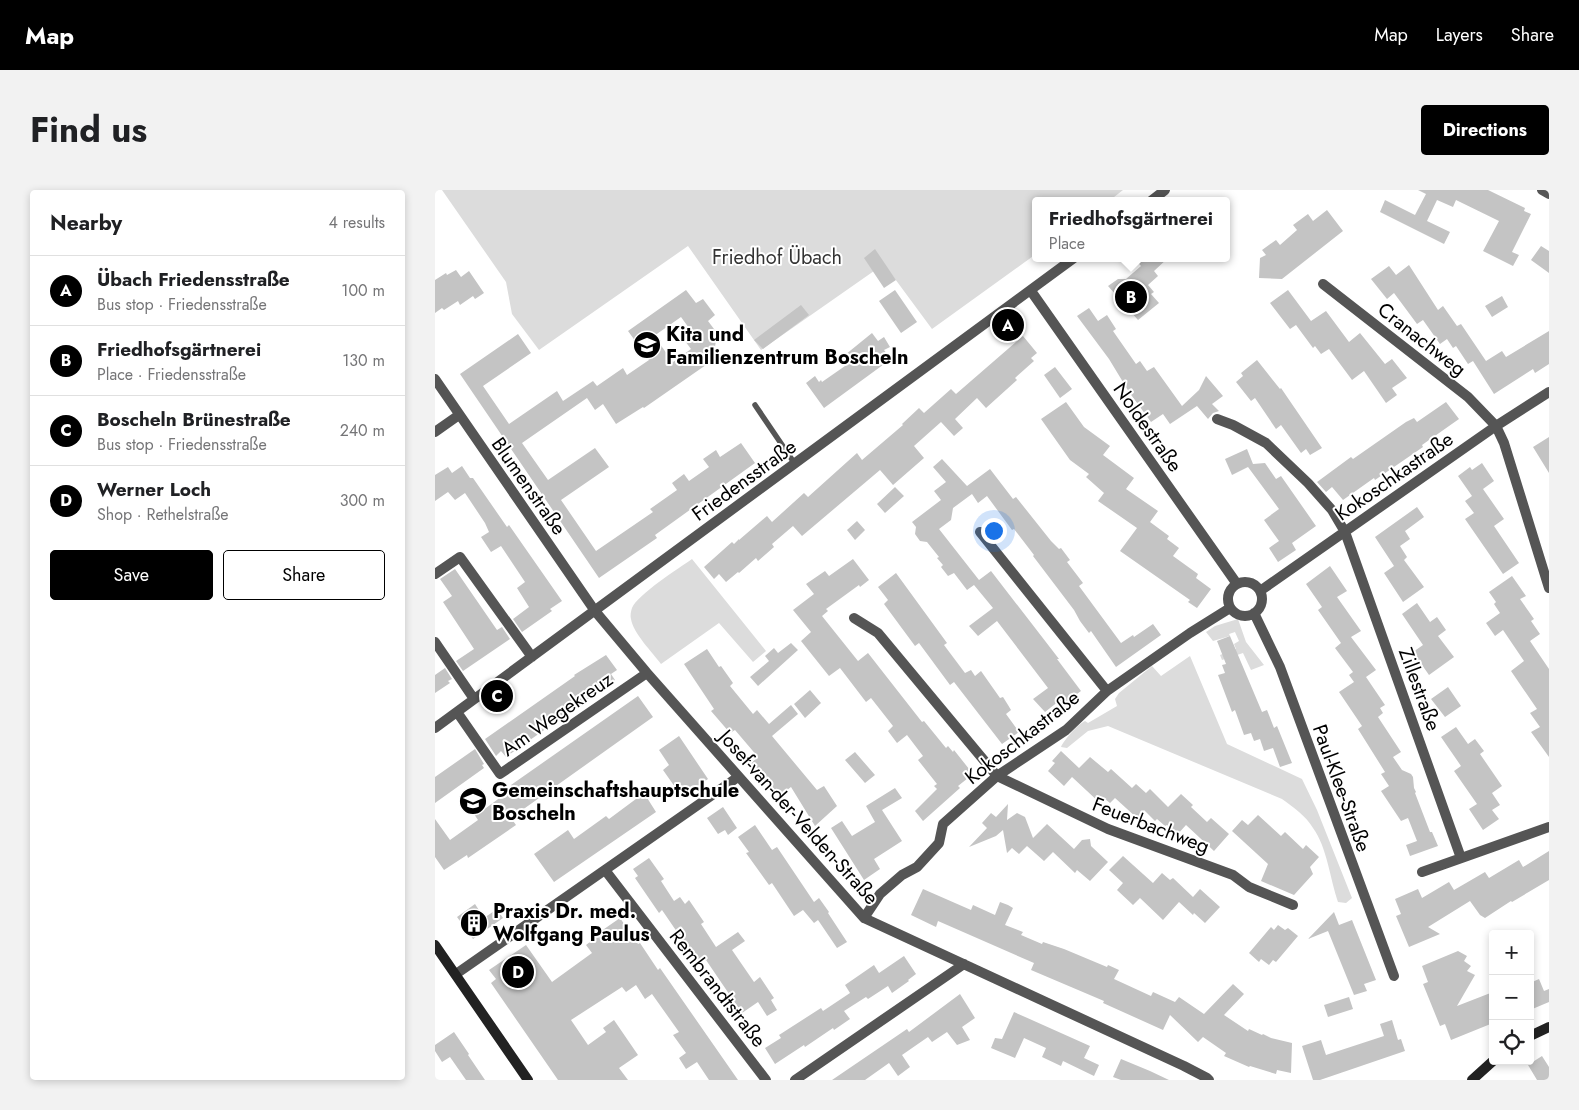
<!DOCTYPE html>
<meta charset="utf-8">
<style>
:root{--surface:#fff;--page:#f2f2f2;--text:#202124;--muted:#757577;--line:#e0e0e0;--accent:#000}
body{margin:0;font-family:Jost,sans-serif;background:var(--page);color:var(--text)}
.controls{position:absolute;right:15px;bottom:15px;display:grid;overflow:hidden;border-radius:5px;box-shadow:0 2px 8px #0003}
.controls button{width:45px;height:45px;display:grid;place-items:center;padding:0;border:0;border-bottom:1px solid var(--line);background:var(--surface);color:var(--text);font:25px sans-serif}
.you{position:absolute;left:558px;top:340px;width:18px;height:18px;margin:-12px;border:4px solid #fff;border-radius:50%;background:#1a73e8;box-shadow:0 0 0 8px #1a73e833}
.badge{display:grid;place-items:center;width:32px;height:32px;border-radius:50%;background:var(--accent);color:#fff;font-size:16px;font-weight:700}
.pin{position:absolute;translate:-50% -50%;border:2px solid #fff;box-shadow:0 1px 5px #0006}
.popup{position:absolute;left:597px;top:7px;width:198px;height:65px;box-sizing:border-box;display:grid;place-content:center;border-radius:5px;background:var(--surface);filter:drop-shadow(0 1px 4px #0005);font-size:16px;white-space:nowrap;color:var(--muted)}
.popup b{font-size:19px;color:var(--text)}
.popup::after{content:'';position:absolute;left:50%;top:100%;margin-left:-10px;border:10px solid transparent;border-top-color:var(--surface)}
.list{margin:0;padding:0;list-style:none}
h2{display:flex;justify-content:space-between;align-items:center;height:65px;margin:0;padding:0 20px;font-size:21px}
h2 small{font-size:16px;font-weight:400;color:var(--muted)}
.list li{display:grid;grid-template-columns:32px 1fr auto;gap:15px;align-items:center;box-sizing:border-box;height:70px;padding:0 20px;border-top:1px solid var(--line)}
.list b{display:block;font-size:19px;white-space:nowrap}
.list p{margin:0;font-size:16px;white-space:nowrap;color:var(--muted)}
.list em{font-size:16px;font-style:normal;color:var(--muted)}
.actions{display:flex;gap:10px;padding:15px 20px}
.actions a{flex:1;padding:11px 0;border:1px solid var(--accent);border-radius:5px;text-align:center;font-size:18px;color:var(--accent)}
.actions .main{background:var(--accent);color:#fff}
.icon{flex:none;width:28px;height:28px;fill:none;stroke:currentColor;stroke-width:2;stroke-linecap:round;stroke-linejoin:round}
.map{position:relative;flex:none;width:1114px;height:890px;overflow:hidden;border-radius:5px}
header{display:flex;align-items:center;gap:30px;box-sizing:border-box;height:70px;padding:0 25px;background:var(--accent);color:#fff}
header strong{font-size:24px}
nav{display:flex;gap:28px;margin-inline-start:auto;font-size:18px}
.intro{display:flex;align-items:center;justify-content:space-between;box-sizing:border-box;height:120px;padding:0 30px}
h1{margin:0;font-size:35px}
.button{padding:12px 22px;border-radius:5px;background:var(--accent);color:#fff;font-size:18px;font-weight:700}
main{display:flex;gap:30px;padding:0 30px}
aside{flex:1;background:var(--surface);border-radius:5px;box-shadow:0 2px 8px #0003}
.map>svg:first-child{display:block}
.green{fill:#dcdcdc}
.building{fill:#c4c4c4;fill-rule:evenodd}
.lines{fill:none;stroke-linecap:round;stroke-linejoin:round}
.lane{stroke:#555;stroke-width:5.5}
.street{stroke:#555;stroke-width:10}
.secondary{stroke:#222;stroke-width:10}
.labels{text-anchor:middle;stroke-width:4;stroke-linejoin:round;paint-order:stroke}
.park-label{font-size:20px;fill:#333;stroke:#fff}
.poi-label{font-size:20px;font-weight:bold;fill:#000;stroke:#fff;text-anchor:start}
.street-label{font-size:20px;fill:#000;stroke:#fff}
</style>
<header>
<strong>Map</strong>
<nav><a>Map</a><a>Layers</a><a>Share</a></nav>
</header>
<div class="intro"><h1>Find us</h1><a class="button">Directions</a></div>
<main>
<aside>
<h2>Nearby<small>4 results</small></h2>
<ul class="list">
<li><span class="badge">A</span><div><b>Übach Friedensstraße</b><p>Bus stop · Friedensstraße</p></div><em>100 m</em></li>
<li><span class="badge">B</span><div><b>Friedhofsgärtnerei</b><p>Place · Friedensstraße</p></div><em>130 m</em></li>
<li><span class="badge">C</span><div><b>Boscheln Brünestraße</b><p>Bus stop · Friedensstraße</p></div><em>240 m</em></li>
<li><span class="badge">D</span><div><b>Werner Loch</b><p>Shop · Rethelstraße</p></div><em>300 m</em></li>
</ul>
<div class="actions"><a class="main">Save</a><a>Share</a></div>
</aside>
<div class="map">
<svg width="1114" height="890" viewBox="0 0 1114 890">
<rect width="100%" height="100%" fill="#fff"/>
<!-- green -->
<path class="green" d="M7,0H688L674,11H601V64L497,139L449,74L326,160L253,56L104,160L77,124L71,92Z
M257,369L331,461L318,472L284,433L226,474C218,463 198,443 196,429C195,426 196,421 197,418C202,405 244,378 257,369Z
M803,429L811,452L829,475L816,480L808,463L787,470L785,465L801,459L799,454L804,451L800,442L794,444L795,446L778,451L771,442L780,436Z
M755,466L792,554L867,589L882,620L917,708L911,713L903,712C895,689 892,657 878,638C871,626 858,617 847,609L673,536L653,541L632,558L626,557C629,550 643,534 650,531L653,533L682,516L680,509L684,503L717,476L726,486Z"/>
<!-- building -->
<path class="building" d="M983,0H1053L1090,18L1089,21L1096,24L1077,62L1084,65L1078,76L1048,61L1064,31L1021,10L1018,17L1002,10L992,31L1015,42L1009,54L945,22L950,10L980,25L991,4Z
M892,20L908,41L847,89L824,88L825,68L831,65L827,60L841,50L845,55L862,40L858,35L873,24L878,31Z
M1106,56L1114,61V83L1096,70Z
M440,59L461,90L449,98L429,68Z
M699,68H733L719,81L723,86L713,95L719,102L716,104L724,113L703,130L673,96L683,89H691L706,76Z
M974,75L1003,120L1008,116L1022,136L1026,134L1051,171L1067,161L1071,167L1114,141V174L1100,183L1098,179L1059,204L1038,171L1033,174L1021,156L1018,158L1012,149L1005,154L988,130L982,134L959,103L952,109L936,89L954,76L961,85Z
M21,80L26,87L34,81L49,103L40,109L38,106L25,115L23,111L9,120L7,118L0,123V90L11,83L12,85Z
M251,100L261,113L268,109L280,125L273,131L285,147L281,150L279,164L281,168L209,218L208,217L181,234L168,214L160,220L152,208L87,253L113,290L160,258L174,277L126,310L161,361L218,322L215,319L242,300L237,293L249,284L254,291L274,277L268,269L281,260L285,267L306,253L320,273L220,345L222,348L164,388L25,184L83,144L96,163L48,196L74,234L122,201L128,211L158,191L162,196L188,178L192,185L214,170L193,141ZM246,127L259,145L250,151L256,159L238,172L219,146Z
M460,100L482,132L466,143L444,111Z
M853,100L876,131L891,121L914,152L925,143L950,174L957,169L972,188L957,198L962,205L951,213L929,181L917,190L894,159L886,164L880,156L878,158L861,135L855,139L835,113Z
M1067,106L1073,117L1057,127L1050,116Z
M366,115L374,125L328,159L319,150Z
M654,118L663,131L672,125L681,139L678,141L701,174L705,171L712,181L719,177L747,216L764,200L771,186L788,206L777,214L784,221L778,223L773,229L762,216L735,234L728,224L716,232L694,202L674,169L642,126Z
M437,143L443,151L449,147L455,157L449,160L456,169L389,218L371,193L380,186L384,192L386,190L387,192L410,176L405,169Z
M588,146L602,163L596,168L599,171L580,188L582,190L551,218L542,208L520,229L528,238L519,246L506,232L479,256L489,268L458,295L445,280L367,346L358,336L337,354L339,357L323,371L321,368L304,383L303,382L291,392L284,384L279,389L269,377L297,352L299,354L304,349V350L332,326L337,332L369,303L373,307L422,263L427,270L468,235L467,234L484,218L489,223L516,199L521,204Z
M822,170L845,199L846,198L887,258L875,265L871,259L866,263L846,235L841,239L820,208L816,211L801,192L808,186L806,183Z
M620,177L637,199L625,208L609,185Z
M631,212L649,237L675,256L668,265L699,288L691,299L723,321L715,332L734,346L732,349L744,358L738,366L763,384L761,388L776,399L762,418L753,412L755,410L685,361L702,338L663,311L669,303L651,287L654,284L635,270L606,229Z
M1011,212L1024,229L987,255L988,257L940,290L939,288L908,310L897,297L891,302L882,292L916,267L918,269L971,232L979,228L982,232Z
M1114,247V283L1098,257Z
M812,259L818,274L830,273L841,289L846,286L881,336L857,353L861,360L843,372L834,358L844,351L829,330L844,319L813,277L797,285L790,269Z
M507,269L532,296L555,279L578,309L581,307L616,351L624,359L626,358L635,370L632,372L648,393L644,396L686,453L698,445L699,447L718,434L726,445L681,477L656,441L654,443L645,431L639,420L598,366L599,365L579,339L577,340L552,306L543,313L537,304L518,318L516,330L504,339L544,390L556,381L624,469H622L646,501L627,515L624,511L610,522L598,509L613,498L562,431L543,446L534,436L558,418L539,395L532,400L519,383L513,386L506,377L508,375L502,368L504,367L492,352L485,351L480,344L481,337L477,332L506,310L499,301L511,292L498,277Z
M1047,273L1059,291L1048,299L1069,329L1059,336L1084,373L1068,384L1030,329L1039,323L1030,311L1037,306L1023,286L1035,277L1037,280Z
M27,276L35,288H38L72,337L74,335L127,411L115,419L117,421L87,442L78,429L94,417L82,398L90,392L66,356L56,362L46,347L54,342L50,333L30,303L20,310L13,302L0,311V285L13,277L17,283Z
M460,297L469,306L450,323L442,314Z
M982,317L989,327L970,341L975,349L965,356L972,367L969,370L989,397L968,412L949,383L959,376L940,347Z
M422,331L430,340L420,350L412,340Z
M418,369L434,390L425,397L424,395L391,419L393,421L387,426L423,471L433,463L487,532L489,531L511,558L513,556L518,562L519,560L538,584L523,596L525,598L488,631L480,621L502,599L499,596L502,594L483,570L488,566L472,545L462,553L453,541L458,536L436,508L431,512L405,478L394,486L366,451L376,442L358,420L379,404L371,394L390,381L394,386Z
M895,376L912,401L902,407L926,441L916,447L941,480L931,487L950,515L945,518L948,523L943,527L966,562L958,567L967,580L976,584L978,587L979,598L981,602L980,603L995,642H997L1003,656L975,666L971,655L982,651L973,628L966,631L946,601L954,596L946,584L950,582L923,539L927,536L904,502L919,492L914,485L918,482L900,458L906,453L883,420L887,417L871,394Z
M20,379L62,440L67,437L75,449L28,481L21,471L39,459L8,412L17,406L5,389Z
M461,383L512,453L509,455L530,483L536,480L540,486L546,481L565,508L568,507L573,515L576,520L571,524L584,542L567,554L519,492L515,495L484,453L480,456L449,414L453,410L443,397Z
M1077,386L1091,406L1085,409L1099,429L1096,431L1105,444L1095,451L1114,479V567L1096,542L1105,537L1095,523L1102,519L1076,481L1089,471L1068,440L1060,446L1051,433L1065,423L1059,414L1061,412L1054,402Z
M982,413L995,432L1002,427L1011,440L1003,446L1019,467L994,485L978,462L988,455L967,424Z
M795,446L827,522L832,520L839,538L842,536L857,573L845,577L838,558L829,561L825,549L819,551L816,543L809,545L800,520L797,522L783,485L790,483L787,475L791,474L782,451Z
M356,453L363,460L323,496L315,487L334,471L330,466L339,458L343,463Z
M272,459L284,477L286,476L298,493L295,496L318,524L322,520L334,534L356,515L363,524L337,546L382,600L389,596L402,616L380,636L356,597L344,606L316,573L323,567L300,540L295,543L276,521L279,519L249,474Z
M171,465L182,480L176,484L180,490L71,567L66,561L61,566L50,549L140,486L139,485Z
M10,478L17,489L13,491L15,493L0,503V485Z
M1013,497L1026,516L1010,527L996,509Z
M375,500L386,513L370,528L359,514Z
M203,506L218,527L76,628L81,635L33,668L32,665L9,680L0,667V629L15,650L43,630L37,621L48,613L51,618L78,598L76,595Z
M1021,537L1033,554L1040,549L1049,561L1045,564L1067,596L1057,603L1065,615L1057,620L1064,629L1048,640L1034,619L1042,614L1019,581L1026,576L1006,547Z
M244,546L273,589L247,607L228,580L234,575L224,560Z
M40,559L49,574L47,575L49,578L0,613V587Z
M626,561L644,578L655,567L673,582L676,579L697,598L701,594L711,603L715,599L733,617L746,604L758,615L756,617L772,632L776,628L794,644L779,661L751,635L742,645L732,635L730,636L722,629L720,631L709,620L702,628L680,608L675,613L670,609L666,614L637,587L629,596L613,581L620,573L617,571Z
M420,562L440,585L430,593L410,570Z
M460,598L467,608L447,620L467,651L439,669L445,679L429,690L396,638L407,631L417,646L440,632L431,616Z
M209,603L221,622L119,692L99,664L133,640L139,649L171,626L174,629Z
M573,614L572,630L582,623L590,627L598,648L612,634L639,659L647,650L655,649L656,656L673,672L655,691L642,680L640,683L618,662L609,671L592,656L584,664L577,658L572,663L568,640L561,646L534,657L552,638L547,633L556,623L561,627Z
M288,617L302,638L293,645L290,640L283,644L272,628Z
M823,625L846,646L850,642L868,659L871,655L884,667L875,677L878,684L859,705L826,691L833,674L797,641L807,630L813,635Z
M320,635L337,660L342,657L379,712L384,708L394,722L393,723L412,752L402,758L383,730L379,733L368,720L359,726L337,693L334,695L311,663L314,662L303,647Z
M1114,661V690L1077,712L1076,711L1050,728L1045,725L1035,711L993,737L1005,744L974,757L961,726L966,724L960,709L983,699L987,708L1014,692L1019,700L1050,682L1054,688L1084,670L1088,677Z
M688,666L718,693L727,683L735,690L738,688L758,707L765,699L785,717L770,733L759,723L758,725L744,712L728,730L705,708L698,715L682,700L688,693L674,680Z
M214,668L229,689L226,691L239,711L245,707L250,714L254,710L269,732L266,734L281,757L303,742L310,751L297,760L319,792L325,787L339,808L336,810L342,820L332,826L323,812L307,823L271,770L264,774L227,720L224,723L200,688L203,686L198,679Z
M488,699L536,720L538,715L560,725L565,712L573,715L578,718L570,735L588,742L586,745L607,754L608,752L629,759L672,777L673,775L684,780L679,789L716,806L718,802L740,812L744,807L769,824L798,794L809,804L789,825L813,841L814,839L827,845L828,844L836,848L857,853L856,883L842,880L841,884L815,876L814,877L789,866L791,863L768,847L763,852L735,825L728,840L668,813L669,811L596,780L599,773L503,731L501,737L476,725Z
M40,714L49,728L62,719L68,728L38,749L22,727Z
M899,722L904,735L917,730L941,790L929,794L932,801L919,805L893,741L873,749Z
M185,728L203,754L205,753L223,780L225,778L303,890H274L262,872L251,879L244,868L251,863L238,845L244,842L217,804L210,809L201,795L191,802L187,797L136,830L153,855L171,842L168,838L179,830L203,865L184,878L193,890H123L56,793L61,789L54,780L91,755L117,792L157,763L151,755L160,748L159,746Z
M843,735L850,740L853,738L863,746L841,772L838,770L834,775L826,769L824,772L814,763L836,737L839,740Z
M1023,761L1032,766L1029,771L1036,776L1032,781L1040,785L1022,816L1058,802V833L1016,850L1010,834L1005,836L988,794L993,792L987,776Z
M469,766L481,784L473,790L474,791L457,803L453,796L433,809L431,807L409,821L415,829L399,840L398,838L370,857L369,855L340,874L330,858L346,848L344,845L386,818L388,821L415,803L410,795L439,775L444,783Z
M1104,789L1109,801L1114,799V812L1095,820V793Z
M525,804L540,828L527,837L535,850L522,855L512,842L497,852L493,847L467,865L475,877L463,886L454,873L430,890H397L472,839L474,842Z
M914,807L918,819L893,827L889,815Z
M579,822L655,856L649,868L664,875L659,886L628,871L626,876L607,867L611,858L589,848L580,868L556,858L560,848L567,849Z
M957,830L963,850L966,849L970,861L885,890H878L867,856L886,850L891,865L949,846L945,834Z
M19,842L34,864L33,865L50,890H31L15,867L7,872L0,861V855Z
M1107,866L1114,877V890H1102L1093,875Z
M686,869L715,881L734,890H686L678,887Z"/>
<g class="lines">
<!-- lane -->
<path class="lane" d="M320,215L360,274"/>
<!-- street -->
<path class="street" d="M1107,0L1114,4
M716,11L730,0
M888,94L1033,207L1061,236L1069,253L1114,398
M596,101L802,394
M0,189L160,421L212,483L429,728L749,876L772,888L774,890
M782,229L798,235L831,253L873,293L897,320L910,342L1026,668
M0,242L24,225
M545,342L672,501
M0,384L25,367L97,467
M793 409a17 17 0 1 1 34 0a17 17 0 1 1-34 0Z
M825,401L1061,236L1114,202
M819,423L845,477L959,786
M419,428L443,443L562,586L673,639L798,685L814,697L858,715
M0,452L39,509
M22,522L65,584L212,483
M0,538L639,68
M170,680L331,890
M987,682L1114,637
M429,728L445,704L467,685L482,677L504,653L508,634L562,586L631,540L672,501L755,443L795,418
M21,784L303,587
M360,890L529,774"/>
<!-- secondary -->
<path class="secondary" d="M0,755L93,890
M1095,846L1114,837
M1037,890L1058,871"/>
</g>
<!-- icons -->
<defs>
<symbol id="school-disc" viewBox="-11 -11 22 22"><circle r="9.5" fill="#000" stroke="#fff"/><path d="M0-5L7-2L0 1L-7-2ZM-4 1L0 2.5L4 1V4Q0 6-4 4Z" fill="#fff"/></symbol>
<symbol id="building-disc" viewBox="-11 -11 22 22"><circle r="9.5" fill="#000" stroke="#fff"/><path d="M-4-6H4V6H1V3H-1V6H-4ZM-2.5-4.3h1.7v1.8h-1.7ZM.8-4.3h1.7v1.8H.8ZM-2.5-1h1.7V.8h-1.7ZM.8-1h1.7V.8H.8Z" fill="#fff"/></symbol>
</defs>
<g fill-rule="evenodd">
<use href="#school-disc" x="196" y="139" width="32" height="32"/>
<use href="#school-disc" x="22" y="595" width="32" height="32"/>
<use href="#building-disc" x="23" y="717" width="32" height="32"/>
</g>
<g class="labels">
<!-- park labels -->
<g class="park-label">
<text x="342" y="74">Friedhof Übach</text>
</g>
<!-- poi labels -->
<g class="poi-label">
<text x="231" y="151">Kita und<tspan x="231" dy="23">Familienzentrum Boscheln</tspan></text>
<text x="57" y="607">Gemeinschaftshauptschule<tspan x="57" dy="23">Boscheln</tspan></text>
<text x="58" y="728">Praxis Dr. med.<tspan x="58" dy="23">Wolfgang Paulus</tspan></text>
</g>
<!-- street labels -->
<g class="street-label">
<text transform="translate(987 149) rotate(38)" y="7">Cranachweg</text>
<text transform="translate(713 237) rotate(55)" y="7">Noldestraße</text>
<text transform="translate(959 286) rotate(-35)" y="7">Kokoschkastraße</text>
<text transform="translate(309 290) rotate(-36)" y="7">Friedensstraße</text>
<text transform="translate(94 296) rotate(55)" y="7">Blumenstraße</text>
<text transform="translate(985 499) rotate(70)" y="7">Zillestraße</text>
<text transform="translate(122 524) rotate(-35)" y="7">Am Wegekreuz</text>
<text transform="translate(587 547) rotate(-38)" y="7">Kokoschkastraße</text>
<text transform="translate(907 598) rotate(70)" y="7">Paul-Klee-Straße</text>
<text transform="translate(364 627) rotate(48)" y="7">Josef-van-der-Velden-Straße</text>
<text transform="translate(716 635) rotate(21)" y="7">Feuerbachweg</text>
<text transform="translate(283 798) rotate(52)" y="7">Rembrandtstraße</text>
</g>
</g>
</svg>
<div class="controls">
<button>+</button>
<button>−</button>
<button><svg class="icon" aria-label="locate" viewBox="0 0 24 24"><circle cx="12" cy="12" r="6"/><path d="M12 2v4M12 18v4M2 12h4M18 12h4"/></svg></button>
</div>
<div class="you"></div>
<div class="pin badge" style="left:573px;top:135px">A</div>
<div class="pin badge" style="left:696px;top:107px">B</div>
<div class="popup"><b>Friedhofsgärtnerei</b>Place</div>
<div class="pin badge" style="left:62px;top:506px">C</div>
<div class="pin badge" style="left:83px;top:782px">D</div>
</div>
</main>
